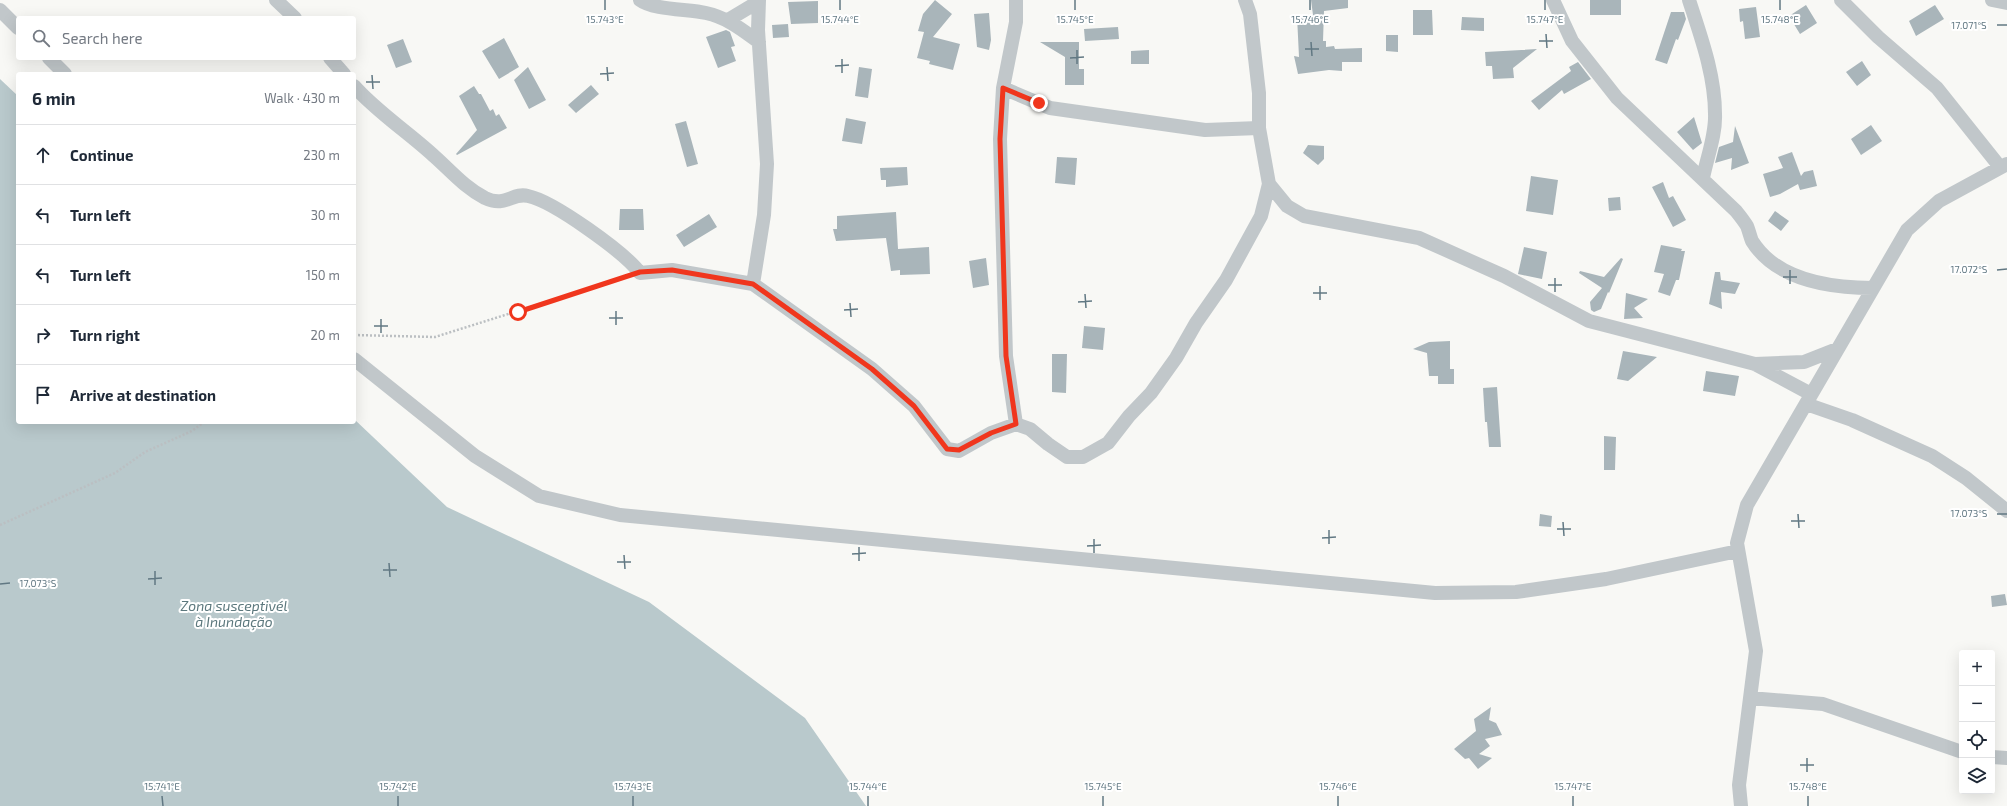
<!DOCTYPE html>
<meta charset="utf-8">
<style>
:root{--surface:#fff;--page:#f6f6f7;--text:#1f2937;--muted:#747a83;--line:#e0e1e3}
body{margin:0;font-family:"Exo 2",sans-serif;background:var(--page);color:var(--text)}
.controls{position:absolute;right:12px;bottom:12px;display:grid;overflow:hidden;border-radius:4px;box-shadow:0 4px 16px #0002}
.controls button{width:36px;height:36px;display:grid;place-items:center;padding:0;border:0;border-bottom:1px solid var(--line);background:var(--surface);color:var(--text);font:20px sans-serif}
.stop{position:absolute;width:12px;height:12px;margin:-9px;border:3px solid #f0361d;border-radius:50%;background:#fff}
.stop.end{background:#f0361d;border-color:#fff;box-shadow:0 1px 4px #0008}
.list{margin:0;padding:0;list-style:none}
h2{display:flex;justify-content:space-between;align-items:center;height:52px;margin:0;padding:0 16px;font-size:17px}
h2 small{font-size:13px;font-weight:400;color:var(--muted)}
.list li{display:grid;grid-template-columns:26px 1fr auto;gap:12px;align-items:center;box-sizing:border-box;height:60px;padding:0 16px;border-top:1px solid var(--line)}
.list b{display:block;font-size:15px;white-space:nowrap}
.list em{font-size:13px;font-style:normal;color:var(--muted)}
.icon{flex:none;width:22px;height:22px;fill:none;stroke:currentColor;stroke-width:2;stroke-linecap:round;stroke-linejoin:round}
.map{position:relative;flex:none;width:2007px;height:806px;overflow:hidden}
.search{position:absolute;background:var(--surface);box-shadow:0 4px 16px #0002;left:16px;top:16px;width:340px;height:44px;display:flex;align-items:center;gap:10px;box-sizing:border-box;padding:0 14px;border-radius:4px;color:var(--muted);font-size:15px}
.panel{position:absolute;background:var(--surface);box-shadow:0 4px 16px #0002;left:16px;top:72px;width:340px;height:352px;border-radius:4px}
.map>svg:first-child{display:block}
.water{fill:#b9c9cc}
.building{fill:#a9b5ba}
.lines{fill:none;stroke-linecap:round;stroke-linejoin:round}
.path{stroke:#bbbfc2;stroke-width:2.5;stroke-dasharray:2 2;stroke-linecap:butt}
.street{stroke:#c1c7ca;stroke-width:14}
.route{stroke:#f0361d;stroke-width:5}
.ticks{fill:none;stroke:#617883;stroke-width:1.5}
.labels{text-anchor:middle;stroke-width:4;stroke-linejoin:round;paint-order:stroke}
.water-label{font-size:14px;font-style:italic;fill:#5c787d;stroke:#fff}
.ticks-label{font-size:10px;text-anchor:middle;fill:#617883;stroke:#fff;stroke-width:4;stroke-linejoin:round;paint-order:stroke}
</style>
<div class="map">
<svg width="2007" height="806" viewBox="0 0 2007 806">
<rect width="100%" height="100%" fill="#f8f8f5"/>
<!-- water -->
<path class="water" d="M0,79L18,96V422H354V419L447,507L649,602L805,718L866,806H0Z"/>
<!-- building -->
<path class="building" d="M935,0L952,14L933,37L960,44L953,70L929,64L930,61L917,58L924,32L918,31L923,14Z
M1311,0H1348V8L1324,11L1323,41H1326V47L1334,46L1335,49L1362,48V62H1342V71L1329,70L1298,74L1294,56L1299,57L1297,16L1313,15Z
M1590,0H1621V15H1590Z
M818,1V23L791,24L788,2Z
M1806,5L1817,23L1800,34L1789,16Z
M1935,5L1944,19L1916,36L1909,21Z
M1756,7L1760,37L1745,39L1743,21L1740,22L1739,9Z
M1413,10H1432L1433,35H1413Z
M1671,12H1684L1686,19L1678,40L1676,39L1667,64L1655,60Z
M989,13L991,40L989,50L977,47L974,14Z
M1462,17L1484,18V31L1461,30Z
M788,24L789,37L773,38L772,25Z
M1118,27L1119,39L1085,41L1084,29Z
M726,30L730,32L735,46L731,47L736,61L718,68L706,37Z
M1386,35H1398V52L1386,51Z
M504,38L519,67L499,79L482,51Z
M403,39L412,62L396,68L387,45Z
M1040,42H1079V69H1084V85H1065V57Z
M1537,49L1513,68L1514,78L1493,79L1492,66H1486L1485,52Z
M1149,50V64H1131V51Z
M1862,61L1871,75L1857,86L1846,72Z
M1578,62L1591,79L1564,94L1562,90L1539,110L1531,101L1571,71L1569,67Z
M528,67L546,100L529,109L514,80Z
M859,67L872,69L868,98L855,96Z
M591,85L599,94L576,113L568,105Z
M474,86L479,94H481L490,111L493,109L496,116L499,114L507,128L457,155L456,154L477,130L459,96Z
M1694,117L1702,143L1693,150L1677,132Z
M846,118L866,122L862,144L842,141Z
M686,121L698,164L687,167L675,124Z
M1871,125L1882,141L1861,155L1851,139Z
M1735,126L1749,163L1731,170L1732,158L1715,163L1719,147L1733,142Z
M1308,145L1324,146V159L1318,165L1303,153Z
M1792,152L1801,176L1804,172L1813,170L1817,186L1800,190L1798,184L1780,194L1770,197L1763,174L1783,168L1778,157Z
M1057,157L1077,158L1075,185L1055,183Z
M907,167L908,185L886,187V180H881L880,168Z
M1531,176L1558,180L1553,215L1526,211Z
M1663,182L1669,198L1673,196L1686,220L1673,227L1652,187Z
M1620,197L1621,210L1609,211L1608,198Z
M620,209H643L644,230H619Z
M1775,211L1789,221L1781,231L1768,221Z
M896,212L898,249L929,247L930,274L900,275V270L891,271L886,238L836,241L833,229H837V216Z
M709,214L717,227L684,247L676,235Z
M1661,245L1682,249L1681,251H1685L1679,280H1676L1670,296L1658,292L1664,274L1654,272Z
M1524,247L1547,252L1542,279L1518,274Z
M986,258L989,285L973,288L969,261Z
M1621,258L1623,259L1609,293L1608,292L1601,309L1594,312L1591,310L1590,302L1602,288L1579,273L1580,271L1604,277Z
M1715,272H1720L1721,280L1740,283L1735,294L1721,292L1722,309L1709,304Z
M1626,293L1648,299L1634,308L1643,318L1624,319Z
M1084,326L1105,328L1103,350L1082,348Z
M1450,341V369H1454V384H1438V376H1429L1427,353L1413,349L1429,342Z
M1623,351L1657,357L1628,381L1617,379Z
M1052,354H1067L1066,393L1052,392Z
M1706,371L1739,376L1735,396L1703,391Z
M1497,387L1501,447H1489L1487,422H1485L1483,388Z
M1604,436L1616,437L1615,470H1604Z
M1540,514L1552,516L1551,527L1539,526Z
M2005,594L2007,605L1992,607L1991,596Z
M1491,707L1489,720L1496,723L1502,735L1485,739L1490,746L1479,754L1492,758L1478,769L1469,758L1465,759L1454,749L1476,731L1474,719Z"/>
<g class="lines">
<!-- path -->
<path class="path" d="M354,335L435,337L626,277
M0,525L115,473L145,452L192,431L204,422"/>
<!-- street -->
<path class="street" d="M276,0L295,18
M640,0C653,10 689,9 706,13C728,18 741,29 759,42
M1553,0L1572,41L1617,98L1736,211C1740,216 1744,221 1747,226C1749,231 1750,236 1752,241C1777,281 1830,288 1873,288
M1689,0C1701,37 1715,75 1715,114C1716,135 1707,157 1703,178
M1841,0L1878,37L1937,88L2000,167
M1992,0L2007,3
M0,10L18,28
M728,20L758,2
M49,58L65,74
M330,58L344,74
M354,86C377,112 408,132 434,156C451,171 464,187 485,198C506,208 512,192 528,196C553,201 624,252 640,273L672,270L753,284L872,369L914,406L947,449L959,451L991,433L1016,424L1030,429L1048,444L1067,457H1083L1108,443L1129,416L1151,393L1176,358L1196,323L1226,280L1261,216L1269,184L1259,128V93L1250,14L1245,0
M1003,88L1050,108L1205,130L1259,128
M1269,184L1287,206L1304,216L1419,238L1504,276L1589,321L1755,364L1811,394
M753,284L764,215L767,164L758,30L759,0
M354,359L475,456L539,496L620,515L1435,593L1516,592L1606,579L1738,551
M1755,364L1804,362L1837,349
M1806,404L1852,420L1932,456L1966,478L2007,511
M1016,424L1006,356L1000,139L1003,88L1016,22V0
M1750,698L1823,704L1962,752
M1992,757L2007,758
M1741,806L1739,785L1756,651L1737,543L1747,505L1907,230L1939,201L2007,164"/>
</g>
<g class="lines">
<!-- route -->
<path class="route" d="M518,312L640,272L672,270L753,284L872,369L914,406L947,449L959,450L991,433L1016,424L1006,356L1000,139L1003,88L1039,103"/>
</g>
<!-- ticks -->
<path class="ticks" d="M605,0V10M840,0V10M1075,0V10M1310,0V10M1545,0V10M1780,0V10M1997,25H2007M1546,34L1547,48M1539,41H1553M1311,42L1312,56M1305,49H1319M1077,50V64M1070,58L1084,57M842,59V73M835,66L849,65M607,67L608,81M600,74L614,73M372,75L373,89M366,82H380M1790,270V284M1997,270L2007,269M1783,277H1797M1555,278V292M1548,285H1562M1320,286V300M1313,293H1327M1085,294L1086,308M1078,302L1092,301M850,303L851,317M844,310L858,309M616,311V325M609,318H623M381,319V333M374,326H388M1798,514L1799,528M1997,514H2007M1791,521H1805M1563,522L1564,536M1557,529H1571M1329,530V544M1322,538L1336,537M1094,539V553M1087,546L1101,545M859,547V561M852,554L866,553M624,555L625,569M617,562H631M389,563L390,577M383,570H397M155,571V585M148,579L162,578M0,584L10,583M1807,758V772M1800,765H1814M162,796L163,806M398,796V806M633,796V806M868,796V806M1103,796V806M1338,796V806M1573,796V806M1808,796V806"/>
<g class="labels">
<!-- water labels -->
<g class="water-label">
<text x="234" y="611">Zona susceptivél<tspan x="234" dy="16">à Inundação</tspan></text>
</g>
</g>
<g class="ticks-label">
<text x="605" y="23">15.743°E</text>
<text x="840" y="23">15.744°E</text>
<text x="1075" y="23">15.745°E</text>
<text x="1310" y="23">15.746°E</text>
<text x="1545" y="23">15.747°E</text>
<text x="1780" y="23">15.748°E</text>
<text x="1969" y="29">17.071°S</text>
<text x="1969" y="273">17.072°S</text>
<text x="1969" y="517">17.073°S</text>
<text x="38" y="587">17.073°S</text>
<text x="162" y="790">15.741°E</text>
<text x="398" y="790">15.742°E</text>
<text x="633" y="790">15.743°E</text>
<text x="868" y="790">15.744°E</text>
<text x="1103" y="790">15.745°E</text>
<text x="1338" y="790">15.746°E</text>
<text x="1573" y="790">15.747°E</text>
<text x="1808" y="790">15.748°E</text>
</g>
</svg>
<div class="controls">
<button>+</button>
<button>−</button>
<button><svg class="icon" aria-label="locate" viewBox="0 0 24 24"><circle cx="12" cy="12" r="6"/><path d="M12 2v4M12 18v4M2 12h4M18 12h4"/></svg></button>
<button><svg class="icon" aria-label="layers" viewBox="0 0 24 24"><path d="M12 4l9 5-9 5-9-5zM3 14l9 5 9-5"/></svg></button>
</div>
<div class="stop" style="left:518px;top:312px"></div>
<div class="stop end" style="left:1039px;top:103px"></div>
<div class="search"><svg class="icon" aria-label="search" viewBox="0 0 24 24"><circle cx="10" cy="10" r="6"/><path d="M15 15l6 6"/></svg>Search here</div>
<section class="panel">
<h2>6 min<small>Walk · 430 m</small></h2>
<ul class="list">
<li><svg class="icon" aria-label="ahead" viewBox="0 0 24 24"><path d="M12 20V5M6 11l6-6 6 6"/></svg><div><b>Continue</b></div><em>230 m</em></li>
<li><svg class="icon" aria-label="left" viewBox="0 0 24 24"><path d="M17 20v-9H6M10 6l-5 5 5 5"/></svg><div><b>Turn left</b></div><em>30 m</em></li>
<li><svg class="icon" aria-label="left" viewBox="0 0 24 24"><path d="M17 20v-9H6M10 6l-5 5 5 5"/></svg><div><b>Turn left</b></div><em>150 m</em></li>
<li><svg class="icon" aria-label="right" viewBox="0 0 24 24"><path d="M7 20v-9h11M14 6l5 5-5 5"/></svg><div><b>Turn right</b></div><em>20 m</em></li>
<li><svg class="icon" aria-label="arrive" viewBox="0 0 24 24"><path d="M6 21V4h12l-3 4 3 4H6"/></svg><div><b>Arrive at destination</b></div></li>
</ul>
</section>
</div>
